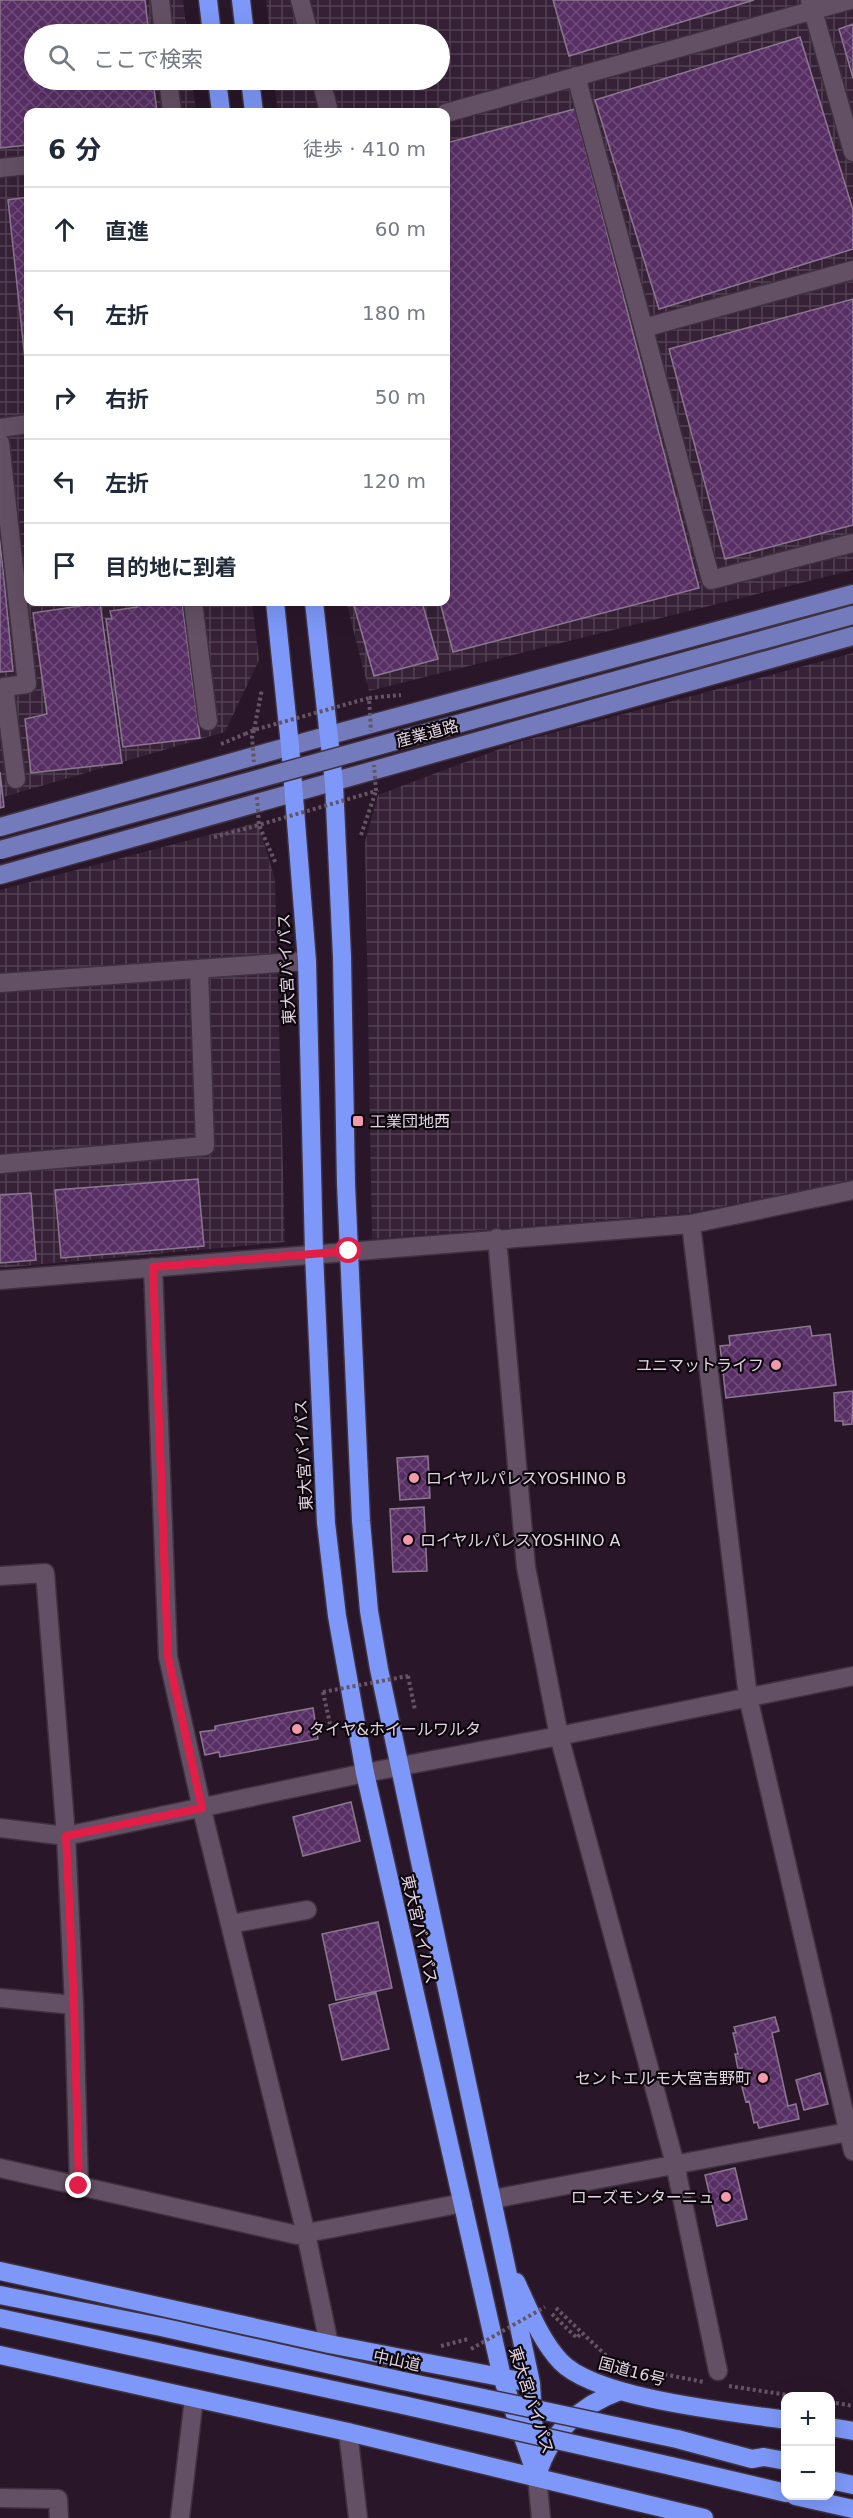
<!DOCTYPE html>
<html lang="ja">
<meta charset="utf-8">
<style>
:root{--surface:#fff;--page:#f2f2f3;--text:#1f2937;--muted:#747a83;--line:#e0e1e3}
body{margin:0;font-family:"DejaVu Sans","Noto Sans JP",sans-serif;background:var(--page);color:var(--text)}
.controls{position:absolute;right:18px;bottom:18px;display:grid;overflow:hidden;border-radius:12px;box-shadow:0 6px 24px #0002}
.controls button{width:54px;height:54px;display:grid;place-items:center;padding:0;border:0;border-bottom:2px solid var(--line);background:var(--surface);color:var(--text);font:30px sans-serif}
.stop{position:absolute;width:18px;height:18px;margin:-14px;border:4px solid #e11d48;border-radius:50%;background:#fff}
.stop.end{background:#e11d48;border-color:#fff;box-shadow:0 2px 6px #0008}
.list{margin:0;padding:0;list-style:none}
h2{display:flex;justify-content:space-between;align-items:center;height:78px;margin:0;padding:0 24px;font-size:26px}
h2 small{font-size:20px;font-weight:400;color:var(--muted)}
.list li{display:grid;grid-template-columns:39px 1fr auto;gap:18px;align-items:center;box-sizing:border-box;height:84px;padding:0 24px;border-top:2px solid var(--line)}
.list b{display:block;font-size:22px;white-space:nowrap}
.list em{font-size:20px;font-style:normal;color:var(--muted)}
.icon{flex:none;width:33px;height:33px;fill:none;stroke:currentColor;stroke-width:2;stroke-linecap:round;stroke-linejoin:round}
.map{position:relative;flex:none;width:853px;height:2518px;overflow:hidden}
.search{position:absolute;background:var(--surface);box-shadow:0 6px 24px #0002;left:24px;top:24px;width:426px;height:66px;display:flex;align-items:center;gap:15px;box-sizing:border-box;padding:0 21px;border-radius:33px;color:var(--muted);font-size:22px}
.panel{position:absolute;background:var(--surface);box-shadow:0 6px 24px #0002;left:24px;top:108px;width:426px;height:498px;border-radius:12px}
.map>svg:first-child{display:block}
.industrial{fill:url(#industrial-grid)}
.building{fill:url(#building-cross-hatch);stroke:#8a7890;stroke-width:1.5}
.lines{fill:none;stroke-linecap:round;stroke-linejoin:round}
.minor-casing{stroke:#3f313f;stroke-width:21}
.major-casing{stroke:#3f313f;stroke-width:21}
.highway-casing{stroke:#3f313f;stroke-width:21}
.path{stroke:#645464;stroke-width:4;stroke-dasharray:3 3;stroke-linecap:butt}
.minor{stroke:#645064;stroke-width:18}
.major{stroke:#737bbd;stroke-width:18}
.highway{stroke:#7d98f8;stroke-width:18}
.major-bridge-casing{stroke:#3f313f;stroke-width:21;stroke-linecap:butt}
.highway-bridge-casing{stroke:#3f313f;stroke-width:21;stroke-linecap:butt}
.path-bridge{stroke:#645464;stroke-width:4;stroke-dasharray:3 3;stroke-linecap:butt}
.major-bridge{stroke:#737bbd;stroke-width:18}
.highway-bridge{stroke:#7d98f8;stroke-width:18}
.route{stroke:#e11d48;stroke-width:8}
.poi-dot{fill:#f29aac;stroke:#0d060d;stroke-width:2}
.labels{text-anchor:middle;stroke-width:4.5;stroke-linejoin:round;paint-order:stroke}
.street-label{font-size:16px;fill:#e0d4e0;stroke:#0d060d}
.poi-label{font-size:16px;fill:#e0d4e0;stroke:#0d060d;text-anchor:start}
</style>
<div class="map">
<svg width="853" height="2518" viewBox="0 0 853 2518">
<defs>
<pattern id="industrial-grid" width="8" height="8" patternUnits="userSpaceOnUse" patternTransform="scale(1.5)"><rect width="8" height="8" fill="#362136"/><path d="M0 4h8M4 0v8" fill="none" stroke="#534053"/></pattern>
<pattern id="building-cross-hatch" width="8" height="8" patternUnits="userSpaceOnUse" patternTransform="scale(1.5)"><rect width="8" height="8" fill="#582f65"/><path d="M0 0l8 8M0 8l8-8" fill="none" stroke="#704c7b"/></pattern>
</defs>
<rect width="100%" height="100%" fill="#291729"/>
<!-- industrial -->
<path class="industrial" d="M0,0H183L187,34H34V80H192L196,112H28V602H252L259,660L225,732L0,798Z
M266,0H853V570L369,691L346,602H446V112H278L274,80H440V34H270Z
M853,653V1180L690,1213L372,1239L365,842L378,795L518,742Z
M258,822L275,880L285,1242L0,1268V890Z"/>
<!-- building -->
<path class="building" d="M0,0H145L149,34H34V80H153L157,112H28V145L0,148Z
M553,0H754L569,56Z
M853,24V78L839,29Z
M800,37L853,210V249L659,309L595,100Z
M575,109L699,588L453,652L440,602H446V143Z
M28,197V388L8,200Z
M853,299V525L725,559L669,349Z
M0,539L13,671L0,672Z
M136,602H182L200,738L123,747L106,619H112L110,611L137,607Z
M353,602H422L438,659L374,676Z
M100,603L122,763L31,773L25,719L47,714L33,613Z
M0,772L4,807L0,808Z
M198,1179L204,1246L61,1258L55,1190Z
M31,1193L36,1260L0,1263V1195Z
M810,1326L812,1336L830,1334L836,1385L726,1398L720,1346L730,1345L729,1336Z
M853,1391L852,1424L843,1425V1421H835L834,1393Z
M428,1456L430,1498L400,1500L397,1458Z
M424,1507L427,1571L393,1572L390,1509Z
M313,1708L318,1739L220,1757L219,1752L205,1755L200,1732L215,1730V1726Z
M351,1802L360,1841L303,1856L293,1817Z
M378,1922L392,1988L336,2000L322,1934Z
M376,1993L389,2049L342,2060L329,2005Z
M775,2017L779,2031L772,2033L788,2106L796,2104L799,2119L759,2128L757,2122L754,2123L749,2101L746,2102L742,2087L746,2086L742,2068L738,2069L735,2054H738L733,2033H736L734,2027Z
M820,2073L828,2104L804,2110L796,2080Z
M735,2168L747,2219L717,2226L705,2175Z"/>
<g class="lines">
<defs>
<path id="minor" d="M160,0L164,34
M300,0L309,34
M810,0L853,152
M576,76L711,580L853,543
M168,80L172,112
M321,80L329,112
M446,113L850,0
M0,168L28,165
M644,328L853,270
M0,428L28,424
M0,443L27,684L4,687L16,779
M193,602L208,721
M0,983L307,961
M0,1164L205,1146L199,969
M691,1224L748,1697L853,2151
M497,1238L526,1567L559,1736L675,2164L718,2371
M153,1267L168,1657L205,1822L306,2234L329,2344
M0,1280L691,1224L853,1190
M0,1576L45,1573L66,1836L74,2005L79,2186
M0,1828L66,1836L365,1773L559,1736L853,1676
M230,1924L307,1910
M0,1998L74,2005
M0,2168L297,2235L463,2203
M493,2199L853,2131
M348,2432L358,2518
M537,2477L541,2518
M0,2498L58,2499L59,2518
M180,2518L194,2398"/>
<path id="major" d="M668,666L853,615
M0,827L330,735L853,594
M0,875L853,636"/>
<path id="highway" d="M208,0L212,34
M241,0L245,34
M217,80L221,112
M250,80L254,112
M275,602L290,746L307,961L314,1253L326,1523L337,1616L365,1773L502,2377L537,2477
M314,602L334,783L342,957L346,1184L361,1521L369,1611L379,1669L531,2383L535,2448
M0,2271L329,2344L531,2383
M516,2282C529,2309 540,2340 561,2362C597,2399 732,2412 786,2420
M0,2295L161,2327L403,2381
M0,2318L403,2405
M0,2355L348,2432L704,2518
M830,2427L853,2431
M677,2439L752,2459L764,2457L786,2461
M671,2466L786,2493
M538,2473C550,2433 581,2405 620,2391
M830,2480L853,2485
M795,2496L853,2509"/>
</defs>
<!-- minor casing -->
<use href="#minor" class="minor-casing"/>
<!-- major casing -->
<use href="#major" class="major-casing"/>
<!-- highway casing -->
<use href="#highway" class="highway-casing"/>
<!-- path -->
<path class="path" d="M369,698L401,695
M254,730L262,689
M221,744L245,734
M361,835L376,791L378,790
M214,837L259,825L276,864
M408,1676L415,1710
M323,1692L330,1724
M556,2308L616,2365L704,2382
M552,2314L577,2338L581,2333
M441,2346L468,2339
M729,2386L794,2396
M830,2402L853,2406"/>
<!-- minor -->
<use href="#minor" class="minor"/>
<!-- major -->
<use href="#major" class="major"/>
<!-- highway -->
<use href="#highway" class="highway"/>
<defs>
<path id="major-bridge" d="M0,850L668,666"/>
<path id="highway-bridge" d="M403,2381L677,2439
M403,2405L671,2466"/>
</defs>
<!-- major-bridge casing -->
<use href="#major-bridge" class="major-bridge-casing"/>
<!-- highway-bridge casing -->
<use href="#highway-bridge" class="highway-bridge-casing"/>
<!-- path-bridge -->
<path class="path-bridge" d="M254,730L252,737L254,762
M245,734L254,730L369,698L371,731
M257,797L259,825L376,791L374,765
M323,1692L408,1676
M471,2349L545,2307"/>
<!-- major-bridge -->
<use href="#major-bridge" class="major-bridge"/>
<!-- highway-bridge -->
<use href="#highway-bridge" class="highway-bridge"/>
</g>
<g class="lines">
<!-- route -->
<path class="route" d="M79,2186L74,2006L66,1836L202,1808L168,1657L153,1267L349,1251"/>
</g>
<!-- markers -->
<g class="poi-dot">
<rect x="352" y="1115" width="12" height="12" rx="3"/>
<circle cx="776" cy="1365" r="6"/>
<circle cx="414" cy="1478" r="6"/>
<circle cx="408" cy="1540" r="6"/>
<circle cx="297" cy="1729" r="6"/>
<circle cx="763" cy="2078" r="6"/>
<circle cx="726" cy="2197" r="6"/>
</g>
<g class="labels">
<!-- street labels -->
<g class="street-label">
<text transform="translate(427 733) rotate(-15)" y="6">産業道路</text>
<text transform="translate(286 969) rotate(-93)" y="6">東大宮バイパス</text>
<text transform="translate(303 1455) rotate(-93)" y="6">東大宮バイパス</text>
<text transform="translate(420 1929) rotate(77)" y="6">東大宮バイパス</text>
<text transform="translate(397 2360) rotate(12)" y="6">中山道</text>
<text transform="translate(632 2371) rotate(15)" y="6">国道16号</text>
<text transform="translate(532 2400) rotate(72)" y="6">東大宮バイパス</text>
</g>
<!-- poi labels -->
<g class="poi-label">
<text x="370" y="1127">工業団地西</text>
<text x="764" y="1371" text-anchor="end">ユニマットライフ</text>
<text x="426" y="1484">ロイヤルパレスYOSHINO B</text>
<text x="420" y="1546">ロイヤルパレスYOSHINO A</text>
<text x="309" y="1735">タイヤ&amp;ホイールワルタ</text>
<text x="751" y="2084" text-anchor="end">セントエルモ大宮吉野町</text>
<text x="714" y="2203" text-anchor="end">ローズモンターニュ</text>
</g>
</g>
</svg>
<div class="controls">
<button>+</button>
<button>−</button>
</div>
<div class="stop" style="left:349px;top:1251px"></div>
<div class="stop end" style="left:79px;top:2186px"></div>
<div class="search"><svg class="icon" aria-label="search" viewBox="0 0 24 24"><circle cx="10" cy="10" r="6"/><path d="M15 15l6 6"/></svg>ここで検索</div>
<section class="panel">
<h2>6 分<small>徒歩 · 410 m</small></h2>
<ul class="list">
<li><svg class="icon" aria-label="ahead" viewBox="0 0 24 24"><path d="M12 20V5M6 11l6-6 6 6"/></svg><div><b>直進</b></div><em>60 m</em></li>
<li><svg class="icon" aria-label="left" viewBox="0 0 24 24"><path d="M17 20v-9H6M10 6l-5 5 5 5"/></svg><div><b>左折</b></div><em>180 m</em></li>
<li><svg class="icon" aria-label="right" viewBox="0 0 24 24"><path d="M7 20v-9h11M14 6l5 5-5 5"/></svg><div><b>右折</b></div><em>50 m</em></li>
<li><svg class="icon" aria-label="left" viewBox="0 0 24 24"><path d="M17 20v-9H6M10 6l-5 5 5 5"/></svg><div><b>左折</b></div><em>120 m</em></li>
<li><svg class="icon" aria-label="arrive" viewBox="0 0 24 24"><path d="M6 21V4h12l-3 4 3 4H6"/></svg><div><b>目的地に到着</b></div></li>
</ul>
</section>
</div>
